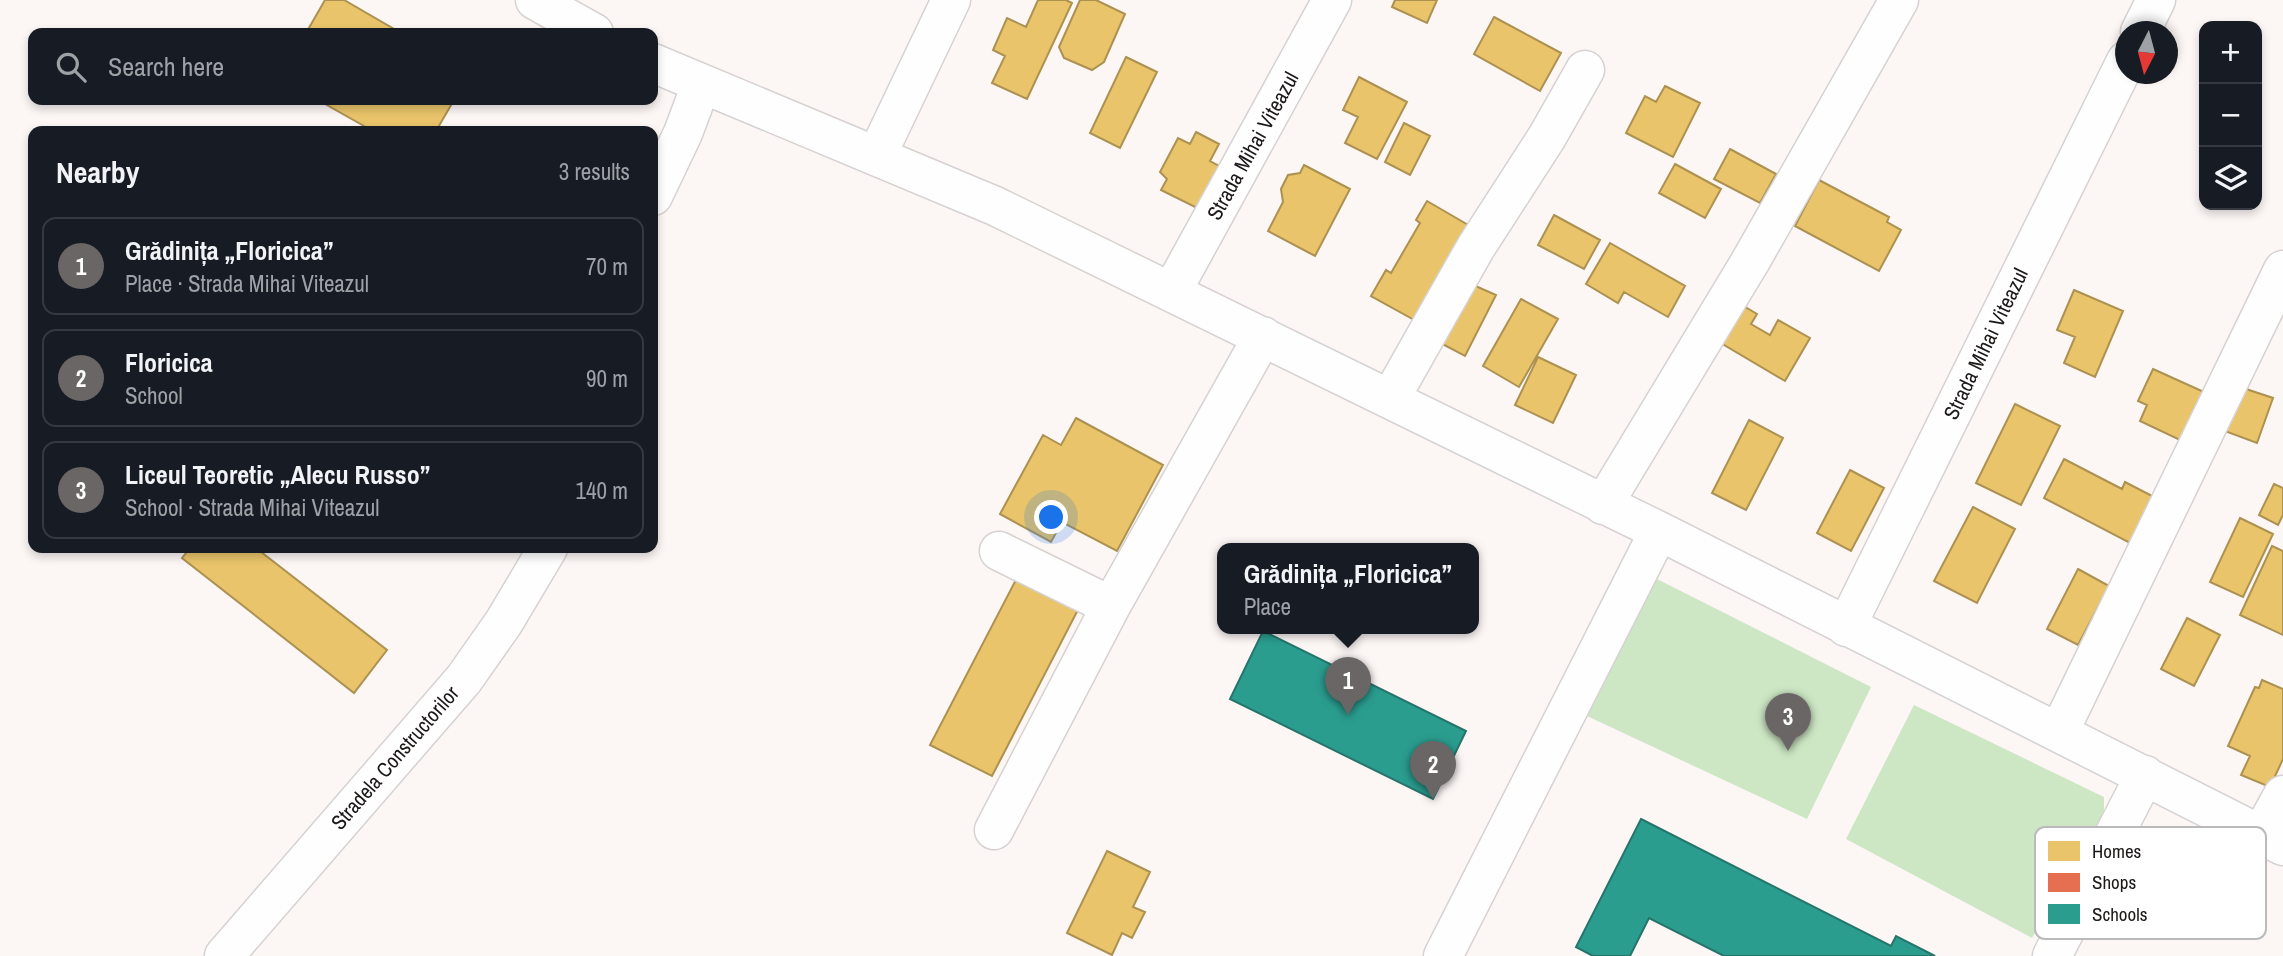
<!DOCTYPE html>
<meta charset="utf-8">
<style>
:root{--surface:#171b24;--page:#242831;--text:#f1f3f6;--muted:#9ea1a6;--line:#363941;--accent:#6a6665}
body{margin:0;font-family:"Archivo Narrow",sans-serif;background:var(--page);color:var(--text)}
.controls{position:absolute;right:21px;top:21px;display:grid;overflow:hidden;border-radius:14px;box-shadow:0 4px 10px #0003}
.controls button{width:63px;height:63px;display:grid;place-items:center;padding:0;border:0;border-bottom:2px solid var(--line);background:var(--surface);color:var(--text);font:35px sans-serif}
.compass{position:absolute;left:2115px;top:21px;width:63px;height:63px;border-radius:50%;background:var(--surface);box-shadow:0 4px 10px #0003;rotate:186deg}
.you{position:absolute;left:1052px;top:518px;width:24px;height:24px;margin:-18px;border:5px solid #fff;border-radius:50%;background:#1a73e8;box-shadow:0 0 0 10px #1a73e833}
.badge{display:grid;place-items:center;width:46px;height:46px;border-radius:50%;background:var(--accent);color:#fff;font-size:23px;font-weight:700}
.pin{position:absolute;translate:-50% -58px;filter:drop-shadow(0 2px 4px #0008)}
.pin::after{content:'';position:absolute;top:37px;width:24px;height:21px;background:inherit;clip-path:polygon(0 0,100% 0,50% 100%)}
.popup{position:absolute;left:1217px;top:543px;width:262px;height:91px;box-sizing:border-box;display:grid;place-content:center;border-radius:14px;background:var(--surface);filter:drop-shadow(0 2px 5px #0005);font-size:23px;white-space:nowrap;color:var(--muted)}
.popup b{font-size:26px;color:var(--text)}
.popup::after{content:'';position:absolute;left:50%;top:100%;margin-left:-14px;border:14px solid transparent;border-top-color:var(--surface)}
.list{margin:0;padding:0;list-style:none}
h2{display:flex;justify-content:space-between;align-items:center;height:91px;margin:0;padding:0 28px;font-size:30px}
h2 small{font-size:23px;font-weight:400;color:var(--muted)}
.list li{display:grid;grid-template-columns:46px 1fr auto;gap:21px;align-items:center;box-sizing:border-box;height:98px;margin:0 14px 14px;padding:0 14px;border:2px solid var(--line);border-radius:14px}
.list b{display:block;font-size:26px;white-space:nowrap}
.list p{margin:0;font-size:23px;white-space:nowrap;color:var(--muted)}
.list em{font-size:23px;font-style:normal;color:var(--muted)}
.icon{flex:none;width:38px;height:38px;fill:none;stroke:currentColor;stroke-width:2;stroke-linecap:round;stroke-linejoin:round}
.map{position:relative;flex:none;width:2283px;height:956px;overflow:hidden}
.search{position:absolute;background:var(--surface);box-shadow:0 4px 10px #0003;left:28px;top:28px;width:630px;height:77px;display:flex;align-items:center;gap:18px;box-sizing:border-box;padding:0 24px;border-radius:14px;color:var(--muted);font-size:26px}
.panel{position:absolute;background:var(--surface);box-shadow:0 4px 10px #0003;left:28px;top:126px;width:630px;height:427px;border-radius:14px}
.map>svg:first-child{display:block}
.green{fill:#cde7c4}
.homes{fill:#e9c46a;stroke:#ac9151;stroke-width:2}
.shops{fill:#e76f51;stroke:#aa5540;stroke-width:2}
.schools{fill:#2a9d8f;stroke:#26756b;stroke-width:2}
.lines{fill:none;stroke-linecap:round;stroke-linejoin:round}
.minor-casing{stroke:#d7d2d2;stroke-width:41}
.minor{stroke:#fffefe;stroke-width:38}
.labels{text-anchor:middle;stroke-width:7;stroke-linejoin:round;paint-order:stroke}
.street-label{font-size:21px;fill:#1c1918;stroke:#fff}
.key{fill:#fff;stroke:#bbbaba;stroke-width:2}
.key-label{font-size:19px;fill:#1c1918}
</style>
<div class="map">
<svg width="2283" height="956" viewBox="0 0 2283 956">
<rect width="100%" height="100%" fill="#fcf6f5"/>
<!-- green -->
<path class="green" d="M1655,578L1871,687L1807,819L1587,716Z
M1914,705L2104,797V812L2032,938L1846,839Z"/>
<!-- homes -->
<path class="homes" d="M325,0H344L401,33H306Z
M1038,0H1066L1072,3L1027,99L992,83L1005,56L993,50L1007,18L1026,27Z
M1080,0H1096L1125,14L1104,62L1092,70L1064,58L1059,47Z
M1395,0H1437L1427,23L1392,7Z
M1494,17L1561,53L1540,91L1474,54Z
M1126,57L1157,72L1120,148L1090,133Z
M1359,77L1407,102L1377,159L1345,143L1358,117L1343,110Z
M1665,86L1700,103L1673,157L1626,133L1645,96L1656,102Z
M318,100H454L436,131H373Z
M1404,123L1430,136L1410,175L1385,162Z
M1196,132L1219,144L1210,161L1219,166L1197,208L1161,190L1167,179L1160,172L1178,138L1190,144Z
M1730,149L1776,174L1760,203L1714,179Z
M1675,164L1721,189L1705,218L1659,193Z
M1304,165L1350,189L1315,256L1268,231L1283,202L1281,189L1288,175L1300,173Z
M1819,180L1889,217L1887,222L1901,230L1879,271L1795,226Z
M1427,201L1470,226L1416,321L1371,296L1386,270L1391,273L1420,223L1416,220Z
M1554,215L1600,240L1584,269L1538,245Z
M1610,243L1685,286L1668,317L1624,292L1618,303L1586,284Z
M1462,280L1496,295L1465,356L1431,338Z
M2074,290L2123,311L2095,377L2064,363L2075,337L2057,330Z
M1521,299L1558,319L1519,387L1483,366Z
M1742,305L1757,314L1751,324L1770,335L1778,320L1810,338L1785,381L1714,339Z
M1538,357L1576,375L1553,423L1515,405Z
M2153,369L2204,392L2182,441L2140,421L2147,405L2138,401Z
M2237,386L2273,398L2257,443L2222,430Z
M2015,404L2060,426L2021,505L1976,483Z
M1076,418L1163,465L1117,551L1062,522L1051,542L1000,514L1043,435L1061,445Z
M1749,420L1783,438L1746,510L1712,493Z
M2064,459L2122,489L2125,482L2154,497L2130,543L2044,498Z
M1850,470L1884,488L1851,551L1817,533Z
M2274,484L2283,488V515L2278,525L2259,515Z
M1973,507L2015,529L1977,603L1934,581Z
M2240,518L2273,534L2243,597L2210,582Z
M2272,546L2283,551V635L2240,615Z
M190,548H256L387,650L354,693L182,558Z
M2078,569L2109,586L2078,645L2047,629Z
M1020,572L1081,604L992,776L930,745Z
M2187,618L2220,635L2194,686L2161,669Z
M2262,680L2283,689V759L2270,787L2241,775L2250,756L2228,746L2255,687L2259,688Z
M1107,851L1150,872L1133,907L1145,912L1132,938L1122,933L1112,955L1067,933Z"/>
<!-- shops -->
<path class="shops" d="M2144,840L2189,863L2177,888L2170,885L2148,928L2110,908Z"/>
<!-- schools -->
<path class="schools" d="M1263,631L1466,731L1433,799L1230,699Z
M1641,819L1891,946L1896,936L1935,956H1724L1649,918L1630,956H1593L1576,947Z"/>
<g class="lines">
<defs>
<path id="minor" d="M535,0L594,33
M2140,32L2156,0
M653,63L995,206L1659,531L2283,846
M877,155L951,0
M653,196L683,133L701,85
M1172,291L1332,0
M1390,399L1476,247L1547,137L1585,70
M1603,505L1750,262L1899,0
M999,551L1111,606
M1846,627L2126,61
M2059,732L2283,270
M994,830L1111,606L1263,336
M2261,835L2283,795
M224,956L464,679L504,622L548,548
M1443,956L1659,531
M2052,956L2145,775"/>
</defs>
<!-- minor casing -->
<use href="#minor" class="minor-casing"/>
<!-- minor -->
<use href="#minor" class="minor"/>
</g>
<g class="labels">
<!-- street labels -->
<g class="street-label">
<text transform="translate(1253 146) rotate(-61)" y="7">Strada Mihai Viteazul</text>
<text transform="translate(1986 344) rotate(-64)" y="7">Strada Mihai Viteazul</text>
<text transform="translate(395 758) rotate(-49)" y="7">Stradela Constructorilor</text>
</g>
</g>
<!-- legend -->
<rect x="2035" y="827" width="231" height="112" rx="10" class="key"/>
<rect x="2048" y="841" width="32" height="20" fill="#e9c46a"/>
<rect x="2048" y="873" width="32" height="19" fill="#e76f51"/>
<rect x="2048" y="904" width="32" height="20" fill="#2a9d8f"/>
<g class="key-label">
<text x="2092" y="858">Homes</text>
<text x="2092" y="889">Shops</text>
<text x="2092" y="921">Schools</text>
</g>
</svg>
<div class="controls">
<button>+</button>
<button>−</button>
<button><svg class="icon" aria-label="layers" viewBox="0 0 24 24"><path d="M12 4l9 5-9 5-9-5zM3 14l9 5 9-5"/></svg></button>
</div>
<svg class="compass" viewBox="-18 -18 36 36"><path d="M0-13l5 13h-10z" fill="#e53935"/><path d="M0 13l5-13h-10z" fill="#9ea1a6"/></svg>
<div class="you"></div>
<div class="pin badge" style="left:1348px;top:715px">1</div>
<div class="popup"><b>Grădinița „Floricica”</b>Place</div>
<div class="pin badge" style="left:1433px;top:799px">2</div>
<div class="pin badge" style="left:1788px;top:751px">3</div>
<div class="search"><svg class="icon" aria-label="search" viewBox="0 0 24 24"><circle cx="10" cy="10" r="6"/><path d="M15 15l6 6"/></svg>Search here</div>
<section class="panel">
<h2>Nearby<small>3 results</small></h2>
<ul class="list">
<li><span class="badge">1</span><div><b>Grădinița „Floricica”</b><p>Place · Strada Mihai Viteazul</p></div><em>70 m</em></li>
<li><span class="badge">2</span><div><b>Floricica</b><p>School</p></div><em>90 m</em></li>
<li><span class="badge">3</span><div><b>Liceul Teoretic „Alecu Russo”</b><p>School · Strada Mihai Viteazul</p></div><em>140 m</em></li>
</ul>
</section>
</div>
